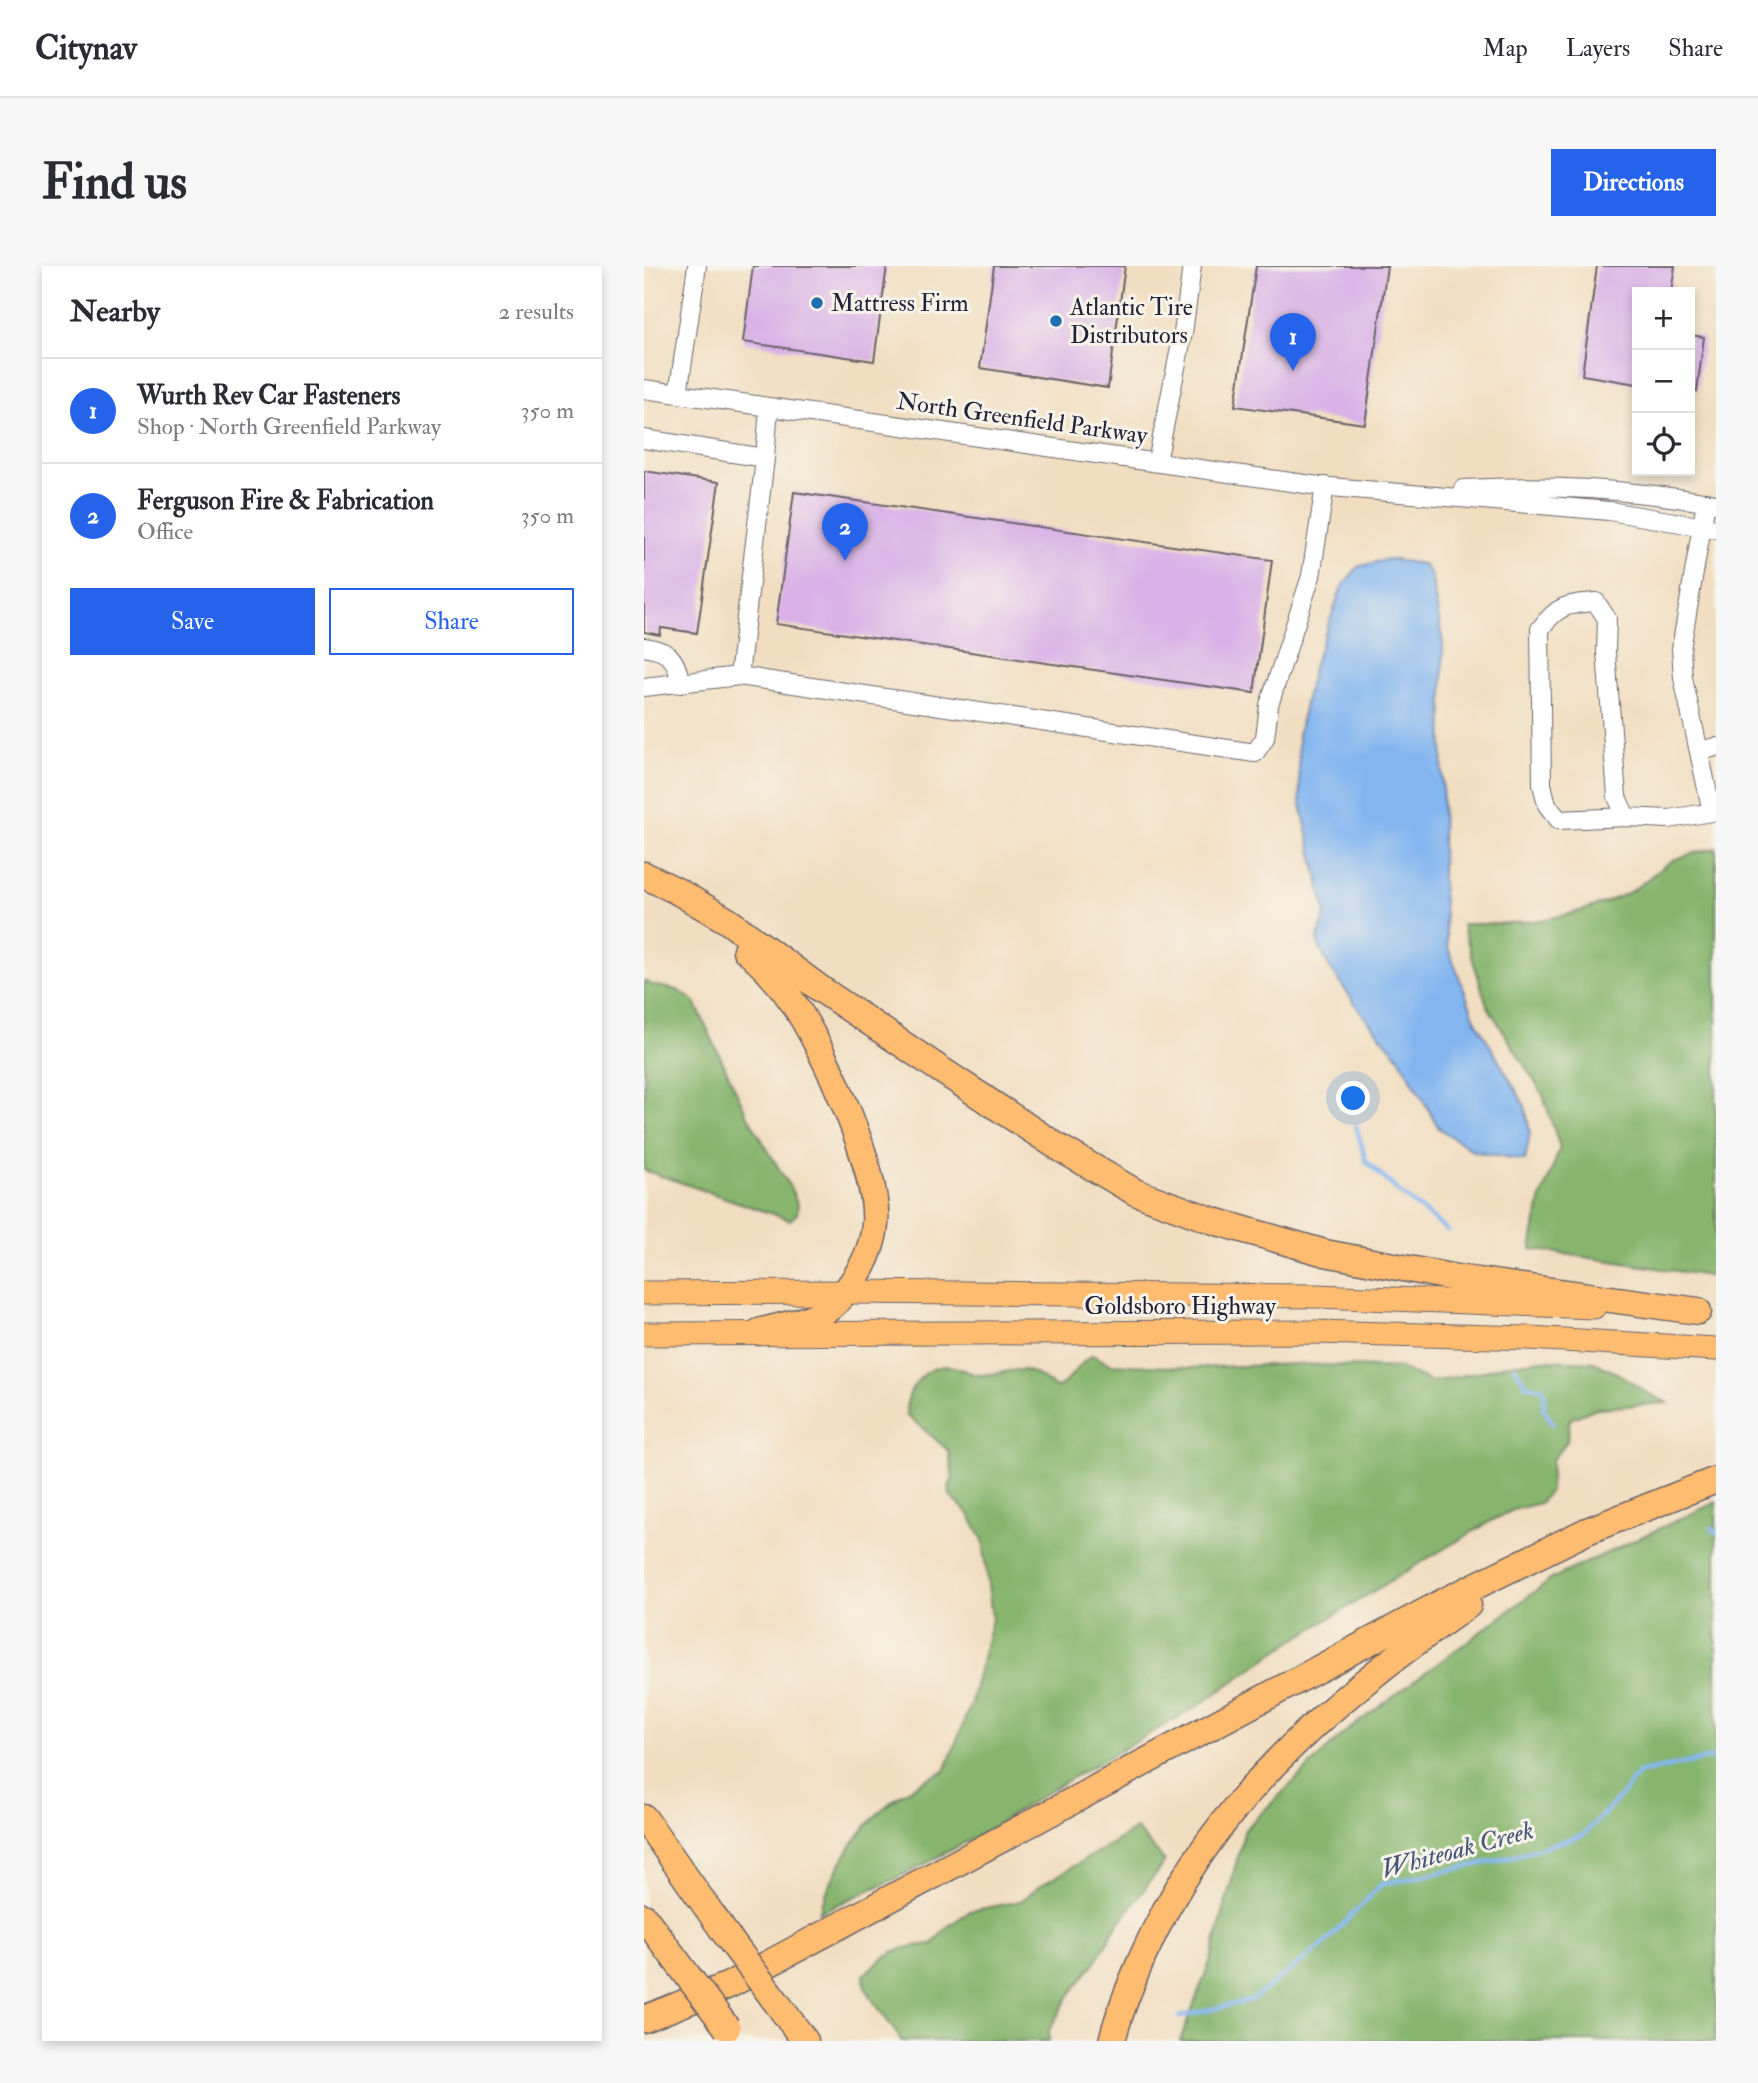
<!DOCTYPE html>
<meta charset="utf-8">
<style>
:root{--surface:#fff;--page:#f7f7f7;--text:#2b2b33;--muted:#7c7c81;--line:#e1e1e2;--accent:#2563eb}
body{margin:0;font-family:"IM FELL Double Pica",serif;background:var(--page);color:var(--text)}
.controls{position:absolute;right:21px;top:21px;display:grid;overflow:hidden;border-radius:0px;box-shadow:0 4px 10px #0003}
.controls button{width:63px;height:63px;display:grid;place-items:center;padding:0;border:0;border-bottom:2px solid var(--line);background:var(--surface);color:var(--text);font:35px sans-serif}
.you{position:absolute;left:710px;top:833px;width:24px;height:24px;margin:-18px;border:5px solid #fff;border-radius:50%;background:#1a73e8;box-shadow:0 0 0 10px #1a73e833}
.badge{display:grid;place-items:center;width:46px;height:46px;border-radius:50%;background:var(--accent);color:#fff;font-size:23px;font-weight:700}
.pin{position:absolute;translate:-50% -58px;filter:drop-shadow(0 2px 4px #0008)}
.pin::after{content:'';position:absolute;top:37px;width:24px;height:21px;background:inherit;clip-path:polygon(0 0,100% 0,50% 100%)}
.list{margin:0;padding:0;list-style:none}
h2{display:flex;justify-content:space-between;align-items:center;height:91px;margin:0;padding:0 28px;font-size:30px}
h2 small{font-size:23px;font-weight:400;color:var(--muted)}
.list li{display:grid;grid-template-columns:46px 1fr auto;gap:21px;align-items:center;box-sizing:border-box;height:105px;padding:0 28px;border-top:2px solid var(--line)}
.list b{display:block;font-size:26px;white-space:nowrap}
.list p{margin:0;font-size:23px;white-space:nowrap;color:var(--muted)}
.list em{font-size:23px;font-style:normal;color:var(--muted)}
.actions{display:flex;gap:14px;padding:21px 28px}
.actions a{flex:1;padding:16px 0;border:2px solid var(--accent);border-radius:0px;text-align:center;font-size:24px;color:var(--accent)}
.actions .main{background:var(--accent);color:#fff}
.icon{flex:none;width:38px;height:38px;fill:none;stroke:currentColor;stroke-width:2;stroke-linecap:round;stroke-linejoin:round}
.map{position:relative;flex:none;width:1072px;height:1775px;overflow:hidden;border-radius:0px}
header{display:flex;align-items:center;gap:42px;box-sizing:border-box;height:98px;padding:0 35px;background:var(--surface);border-bottom:2px solid var(--line)}
header strong{font-size:33px}
nav{display:flex;gap:38px;margin-inline-start:auto;font-size:24px}
.intro{display:flex;align-items:center;justify-content:space-between;box-sizing:border-box;height:168px;padding:0 42px}
h1{margin:0;font-size:49px}
.button{padding:18px 32px;border-radius:0px;background:var(--accent);color:#fff;font-size:24px;font-weight:700}
main{display:flex;gap:42px;padding:0 42px}
aside{flex:1;background:var(--surface);border-radius:0px;box-shadow:0 4px 10px #0003}
.map>svg:first-child{display:block}
.forest{fill:#87b56e;stroke:#546c54;stroke-width:2}
.water{fill:#83b6f0;stroke:#526c96;stroke-width:2}
.lines{fill:none;stroke-linecap:round;stroke-linejoin:round}
.stream{stroke:#83b6f0;stroke-width:4.5}
.building{fill:#d9b1e7}
.minor-casing{stroke:#6a646a;stroke-width:20}
.major-casing{stroke:#6a646a;stroke-width:25}
.highway-casing{stroke:#6a646a;stroke-width:29}
.minor{stroke:#fff;stroke-width:18}
.major{stroke:#febc70;stroke-width:23}
.highway{stroke:#febc70;stroke-width:26}
.highway-bridge-casing{stroke:#6a646a;stroke-width:29;stroke-linecap:butt}
.highway-bridge{stroke:#febc70;stroke-width:26}
.poi-dot{fill:#1f6fb2;stroke:#f7f3e8;stroke-width:2.5}
.labels{text-anchor:middle;stroke-width:6;stroke-linejoin:round;paint-order:stroke}
.poi-label{font-size:24px;fill:#22223b;stroke:#f7f3e8;text-anchor:start}
.street-label{font-size:24px;fill:#22223b;stroke:#f7f3e8}
.water-label{font-size:26px;font-style:italic;fill:#44567a;stroke:#f7f3e8}
</style>
<header>
<strong>Citynav</strong>
<nav><a>Map</a><a>Layers</a><a>Share</a></nav>
</header>
<div class="intro"><h1>Find us</h1><a class="button">Directions</a></div>
<main>
<aside>
<h2>Nearby<small>2 results</small></h2>
<ul class="list">
<li><span class="badge">1</span><div><b>Wurth Rev Car Fasteners</b><p>Shop · North Greenfield Parkway</p></div><em>350 m</em></li>
<li><span class="badge">2</span><div><b>Ferguson Fire &amp; Fabrication</b><p>Office</p></div><em>350 m</em></li>
</ul>
<div class="actions"><a class="main">Save</a><a>Share</a></div>
</aside>
<div class="map">
<svg width="1072" height="1775" viewBox="0 0 1072 1775">
<rect width="100%" height="100%" fill="#f7f3e8"/>
<filter id="ink" filterUnits="userSpaceOnUse"><feTurbulence type="fractalNoise" baseFrequency=".0143" numOctaves="2"/><feDisplacementMap in="SourceGraphic" scale="14" xChannelSelector="R" yChannelSelector="G"/><feConvolveMatrix kernelMatrix="1 2 1 2 8 2 1 2 1" color-interpolation-filters="sRGB"/></filter>
<filter id="wash" filterUnits="userSpaceOnUse"><feTurbulence type="fractalNoise" baseFrequency=".00686" numOctaves="4" result="noise"/><feDisplacementMap in="SourceGraphic" scale="28" xChannelSelector="R" yChannelSelector="G"/><feGaussianBlur stdDeviation="1.57" result="paint"/><feColorMatrix in="noise" values="0 0 0 0 0 0 0 0 0 0 0 0 0 0 0 0 0 1.4 0 .05"/><feComposite in="paint" operator="in"/></filter>
<g filter="url(#wash)">
<rect width="100%" height="100%" fill="#f1dec1"/>
<!-- forest -->
<path class="forest" d="M1072,582V1011L887,983L896,935L916,882L899,829L843,739L818,658C880,659 924,654 982,628C1000,619 1015,601 1030,594C1043,588 1058,585 1072,582Z
M0,715L8,719L33,724L51,736L103,849L147,923L154,940L153,948L146,954L0,904Z
M448,1089L465,1098L544,1102L655,1098L755,1102L787,1116L840,1105L865,1098L899,1094L950,1096L975,1108L1005,1128L1024,1137L953,1142L926,1153L923,1175L908,1194L906,1224L896,1237L871,1243L849,1254L761,1306L637,1382L554,1440L402,1527L339,1567L266,1606L175,1647C197,1581 235,1531 301,1505L326,1440L348,1353L339,1274L325,1248L306,1230L305,1220L309,1213L305,1185L262,1148C261,1123 283,1095 310,1101C320,1104 326,1108 336,1109C351,1109 369,1103 380,1104C391,1105 404,1117 413,1122C428,1113 433,1099 448,1089Z
M1072,1236V1775H536L567,1693L601,1563L700,1467L909,1312Z
M492,1563L521,1595L470,1664L453,1694L423,1733L405,1764V1775H258L228,1733L221,1720L220,1709C246,1683 253,1682 289,1678L302,1662L326,1645L377,1635L393,1622Z"/>
<!-- water -->
<path class="water" d="M744,293L779,298L787,310L799,377L798,613L803,679L831,753L881,840L886,867L881,894L829,885L795,862L755,791L719,749L684,699L673,675L682,648L656,534L654,469L669,401L698,321L714,301Z"/>
<g class="lines">
<!-- stream -->
<path class="stream" d="M712,860L722,895L755,926L803,964
M871,1101L882,1119L899,1122L901,1129L899,1142L909,1157
M1068,1262L1072,1266
M535,1751L608,1734L677,1681L738,1618L856,1594L939,1569L977,1530L994,1507L1072,1491"/>
</g>
<g id="blocks">
<!-- building -->
<path class="building" d="M109,0H243L230,95L99,76Z
M350,0H481L464,122L336,102Z
M612,0H743L721,158L591,140Z
M953,0H1031L1027,26H993V118L938,109Z
M1046,69L1060,71L1053,125L1046,124Z
M0,205L75,216L53,367L17,362L16,369L0,366Z
M150,226L628,294L610,427L132,358Z"/>
</g>
</g>
<g filter="url(#ink)">
<use href="#blocks" fill-opacity="0" stroke="#6a646a" stroke-width="2"/>
<g class="lines">
<defs>
<path id="minor" d="M0,123L675,220L965,245L1072,263
M34,128L53,0
M0,173L121,192
M513,196L539,67L548,0
M819,223C908,218 984,223 1072,238
M0,381C26,385 32,392 37,418
M95,410L121,192L125,141
M0,421L95,410L611,487L621,472L625,439L667,310L681,220
M1055,485L1072,481
M982,551L915,554L903,539L898,518L896,363C914,339 923,338 952,336L963,353L962,386L973,531L982,551L1025,553L1068,546L1039,412L1037,383L1062,236"/>
<path id="major" d="M0,1027L201,1026L673,1030L950,1041
M0,1068L672,1066L885,1072L1072,1083"/>
<path id="highway" d="M0,609L33,625L84,655L178,724L297,804L414,881L491,926L570,955L681,987L812,1012L1054,1045
M102,684C119,699 136,717 148,735C179,780 236,905 231,959C228,989 211,1017 190,1038C172,1055 138,1059 115,1066
M0,1552L83,1670
M0,1651L32,1694
M133,1737L161,1775
M0,1753L85,1719L803,1334L943,1265L1072,1214
M468,1775C475,1746 487,1717 499,1690C567,1536 688,1433 824,1339"/>
</defs>
<!-- minor casing -->
<use href="#minor" class="minor-casing"/>
<!-- major casing -->
<use href="#major" class="major-casing"/>
<!-- highway casing -->
<use href="#highway" class="highway-casing"/>
<!-- minor -->
<use href="#minor" class="minor"/>
<!-- major -->
<use href="#major" class="major"/>
<!-- highway -->
<use href="#highway" class="highway"/>
<defs>
<path id="highway-bridge" d="M83,1670L133,1737
M32,1694L83,1762"/>
</defs>
<!-- highway-bridge casing -->
<use href="#highway-bridge" class="highway-bridge-casing"/>
<!-- highway-bridge -->
<use href="#highway-bridge" class="highway-bridge"/>
</g>
</g>
<!-- markers -->
<g class="poi-dot">
<circle cx="173" cy="37" r="7"/>
<circle cx="412" cy="55" r="7"/>
</g>
<g class="labels">
<!-- poi labels -->
<g class="poi-label">
<text x="187" y="45">Mattress Firm</text>
<text x="426" y="49">Atlantic Tire<tspan x="426" dy="28">Distributors</tspan></text>
</g>
<!-- street labels -->
<g class="street-label">
<text transform="translate(378 152) rotate(8)" y="8">North Greenfield Parkway</text>
<text x="536" y="1048">Goldsboro Highway</text>
</g>
<!-- water labels -->
<g class="water-label">
<text transform="translate(813 1583) rotate(-15)" y="9">Whiteoak Creek</text>
</g>
</g>
</svg>
<div class="controls">
<button>+</button>
<button>−</button>
<button><svg class="icon" aria-label="locate" viewBox="0 0 24 24"><circle cx="12" cy="12" r="6"/><path d="M12 2v4M12 18v4M2 12h4M18 12h4"/></svg></button>
</div>
<div class="you"></div>
<div class="pin badge" style="left:649px;top:105px">1</div>
<div class="pin badge" style="left:201px;top:295px">2</div>
</div>
</main>
